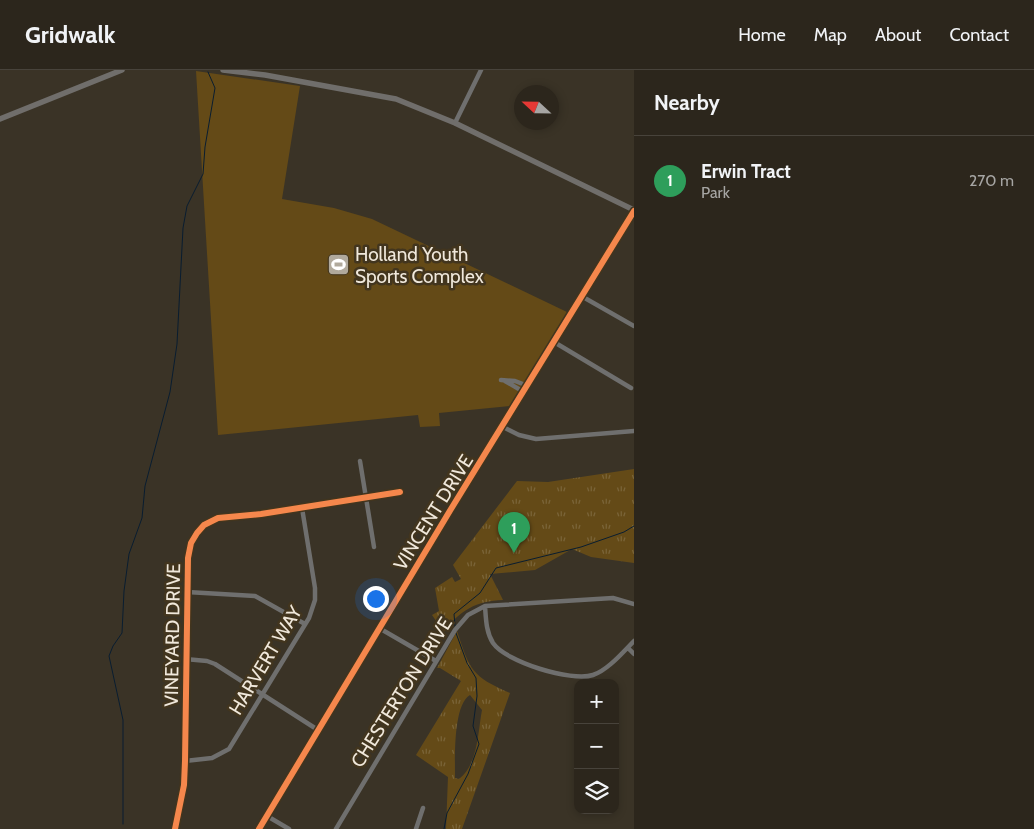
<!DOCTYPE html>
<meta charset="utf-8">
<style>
:root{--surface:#2c261c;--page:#342e25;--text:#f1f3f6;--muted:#a6a5a3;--line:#48433b;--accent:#b0a99c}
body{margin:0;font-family:Cabin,sans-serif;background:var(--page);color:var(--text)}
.controls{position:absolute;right:15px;bottom:15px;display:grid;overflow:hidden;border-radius:10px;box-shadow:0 2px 8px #0003}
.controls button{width:45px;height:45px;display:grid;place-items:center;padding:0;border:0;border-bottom:1px solid var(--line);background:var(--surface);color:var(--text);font:25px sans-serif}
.compass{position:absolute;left:514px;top:15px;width:45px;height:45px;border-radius:50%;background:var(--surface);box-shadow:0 2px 8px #0003;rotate:292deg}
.you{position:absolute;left:375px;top:528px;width:18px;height:18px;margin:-12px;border:4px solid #fff;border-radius:50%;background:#1a73e8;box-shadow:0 0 0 8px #1a73e833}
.badge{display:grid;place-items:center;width:32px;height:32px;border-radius:50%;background:var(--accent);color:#fff;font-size:16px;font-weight:700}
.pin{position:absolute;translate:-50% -41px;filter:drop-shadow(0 1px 2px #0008)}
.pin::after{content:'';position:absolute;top:26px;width:18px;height:15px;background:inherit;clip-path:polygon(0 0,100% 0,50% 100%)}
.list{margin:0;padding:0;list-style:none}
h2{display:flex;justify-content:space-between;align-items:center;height:65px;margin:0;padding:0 20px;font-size:21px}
h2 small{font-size:16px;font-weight:400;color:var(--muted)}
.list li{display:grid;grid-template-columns:32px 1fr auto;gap:15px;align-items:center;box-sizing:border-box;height:90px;padding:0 20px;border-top:1px solid var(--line)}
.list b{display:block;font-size:19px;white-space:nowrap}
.list p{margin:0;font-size:16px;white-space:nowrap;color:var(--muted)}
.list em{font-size:16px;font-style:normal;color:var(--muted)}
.icon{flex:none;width:28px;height:28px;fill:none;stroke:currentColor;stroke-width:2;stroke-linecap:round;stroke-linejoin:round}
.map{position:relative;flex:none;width:634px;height:759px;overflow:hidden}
header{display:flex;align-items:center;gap:30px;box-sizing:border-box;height:70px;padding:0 25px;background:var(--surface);border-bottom:1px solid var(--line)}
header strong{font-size:24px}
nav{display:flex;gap:28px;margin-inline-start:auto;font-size:18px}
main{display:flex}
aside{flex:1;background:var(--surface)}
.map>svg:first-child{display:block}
.grass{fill:#644a17}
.park{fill:url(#park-tufts);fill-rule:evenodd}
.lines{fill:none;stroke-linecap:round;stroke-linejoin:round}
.stream{stroke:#091d30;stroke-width:1}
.minor{stroke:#6f6f6e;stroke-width:4.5}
.major{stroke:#706e6b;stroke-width:5.5}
.cycleway-casing{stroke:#42351e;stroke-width:9}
.cycleway{stroke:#f5874c;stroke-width:6}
.labels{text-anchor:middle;stroke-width:5;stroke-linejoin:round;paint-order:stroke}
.poi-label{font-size:19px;fill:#f0e8db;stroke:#42351e;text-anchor:start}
.street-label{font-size:19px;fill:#f0e8db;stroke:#42351e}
</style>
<header>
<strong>Gridwalk</strong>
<nav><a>Home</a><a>Map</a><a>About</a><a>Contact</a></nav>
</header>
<main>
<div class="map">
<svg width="634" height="759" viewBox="0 0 634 759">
<defs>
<pattern id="park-tufts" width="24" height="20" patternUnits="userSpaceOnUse" patternTransform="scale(1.25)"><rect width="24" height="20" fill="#644a17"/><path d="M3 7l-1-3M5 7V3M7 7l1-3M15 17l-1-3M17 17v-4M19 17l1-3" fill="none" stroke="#7a6438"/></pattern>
</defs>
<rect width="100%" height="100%" fill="#3a3326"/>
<!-- grass -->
<path class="grass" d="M196,1L300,16L282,129L334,138L372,149L567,242L511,336L439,343L440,356L420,357L418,345L218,365Z"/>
<!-- park -->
<path class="park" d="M634,399V493L591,487L572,479L535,500L490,504L503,530C476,531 460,540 444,562L432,545L439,541L435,518L452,507L455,512L461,509L453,495L517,411L548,412Z
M457,561C470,600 471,606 510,623L462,759H446L448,707L416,685L461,611L440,598H437ZM470,625L482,640C478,661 478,695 459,709L455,708C455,688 453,635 470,625Z"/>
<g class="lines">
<!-- stream -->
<path class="stream" d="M455,556L454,544L480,523L496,498L581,477L624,462L634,456
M123,754V650L109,586L113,576L122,563L124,521L129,484L142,448L145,416L170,322L177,274L183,158L187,136L203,104L205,77L215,18L208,2
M444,759L447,743L468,704L479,674L473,656L477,626L476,608L467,593L456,563"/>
<!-- minor -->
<path class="minor" d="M455,53L481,0
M583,227L634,256
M554,272L631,318
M501,310L515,311L528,316
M505,311L524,322
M503,357L519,365L536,369L634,361
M360,391L374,477
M187,522L255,526L305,554
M485,536C486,549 486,562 493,573C506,592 571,612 593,605C608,600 623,582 634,571
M379,558L436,591
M628,578L634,584
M185,589L207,591L215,594L318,660
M185,691L212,688L229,679L309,548L315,530V518L302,438
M267,746L289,759
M175,759L184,715L185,691L188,488L191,473L197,463L204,455L218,448L261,444L400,422
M259,759L451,439L634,141
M336,759L455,560L468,545L485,536L613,528L634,534
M416,759L423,738"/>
<!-- major -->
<path class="major" d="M223,0L265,5L396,29L455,53L634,140
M0,49L122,0"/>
<defs>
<path id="cycleway" d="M175,759L184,715L185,691L188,488L191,473L197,463L204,455L218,448L261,444L400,422
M259,759L451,439L634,141"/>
</defs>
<!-- cycleway casing -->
<use href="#cycleway" class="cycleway-casing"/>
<!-- cycleway -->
<use href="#cycleway" class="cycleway"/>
</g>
<!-- icons -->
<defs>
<symbol id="stadium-square" viewBox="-11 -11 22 22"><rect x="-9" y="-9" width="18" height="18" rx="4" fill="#b0a99c" stroke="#42351e"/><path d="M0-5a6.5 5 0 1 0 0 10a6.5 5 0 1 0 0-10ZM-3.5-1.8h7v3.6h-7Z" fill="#fff"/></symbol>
</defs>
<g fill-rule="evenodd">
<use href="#stadium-square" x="326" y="182" width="25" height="25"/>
</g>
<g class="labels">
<!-- poi labels -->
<g class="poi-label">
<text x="355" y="191">Holland Youth<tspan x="355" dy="22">Sports Complex</tspan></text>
</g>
<!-- street labels -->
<g class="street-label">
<text transform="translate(433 442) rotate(-58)" y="7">VINCENT DRIVE</text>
<text transform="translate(172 565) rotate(-89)" y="7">VINEYARD DRIVE</text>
<text transform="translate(265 590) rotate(-59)" y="7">HARVERT WAY</text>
<text transform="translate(401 622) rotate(-58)" y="7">CHESTERTON DRIVE</text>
</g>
</g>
</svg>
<div class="controls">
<button>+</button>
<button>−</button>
<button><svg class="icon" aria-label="layers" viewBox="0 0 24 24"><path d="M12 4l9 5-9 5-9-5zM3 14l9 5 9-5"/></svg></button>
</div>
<svg class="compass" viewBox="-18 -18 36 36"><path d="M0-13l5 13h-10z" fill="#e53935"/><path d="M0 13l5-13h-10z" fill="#a6a5a3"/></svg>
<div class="you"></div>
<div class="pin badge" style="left:514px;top:483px;background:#2e9e5b">1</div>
</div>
<aside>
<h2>Nearby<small></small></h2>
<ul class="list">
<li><span class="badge" style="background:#2e9e5b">1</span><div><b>Erwin Tract</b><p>Park</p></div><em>270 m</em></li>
</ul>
</aside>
</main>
